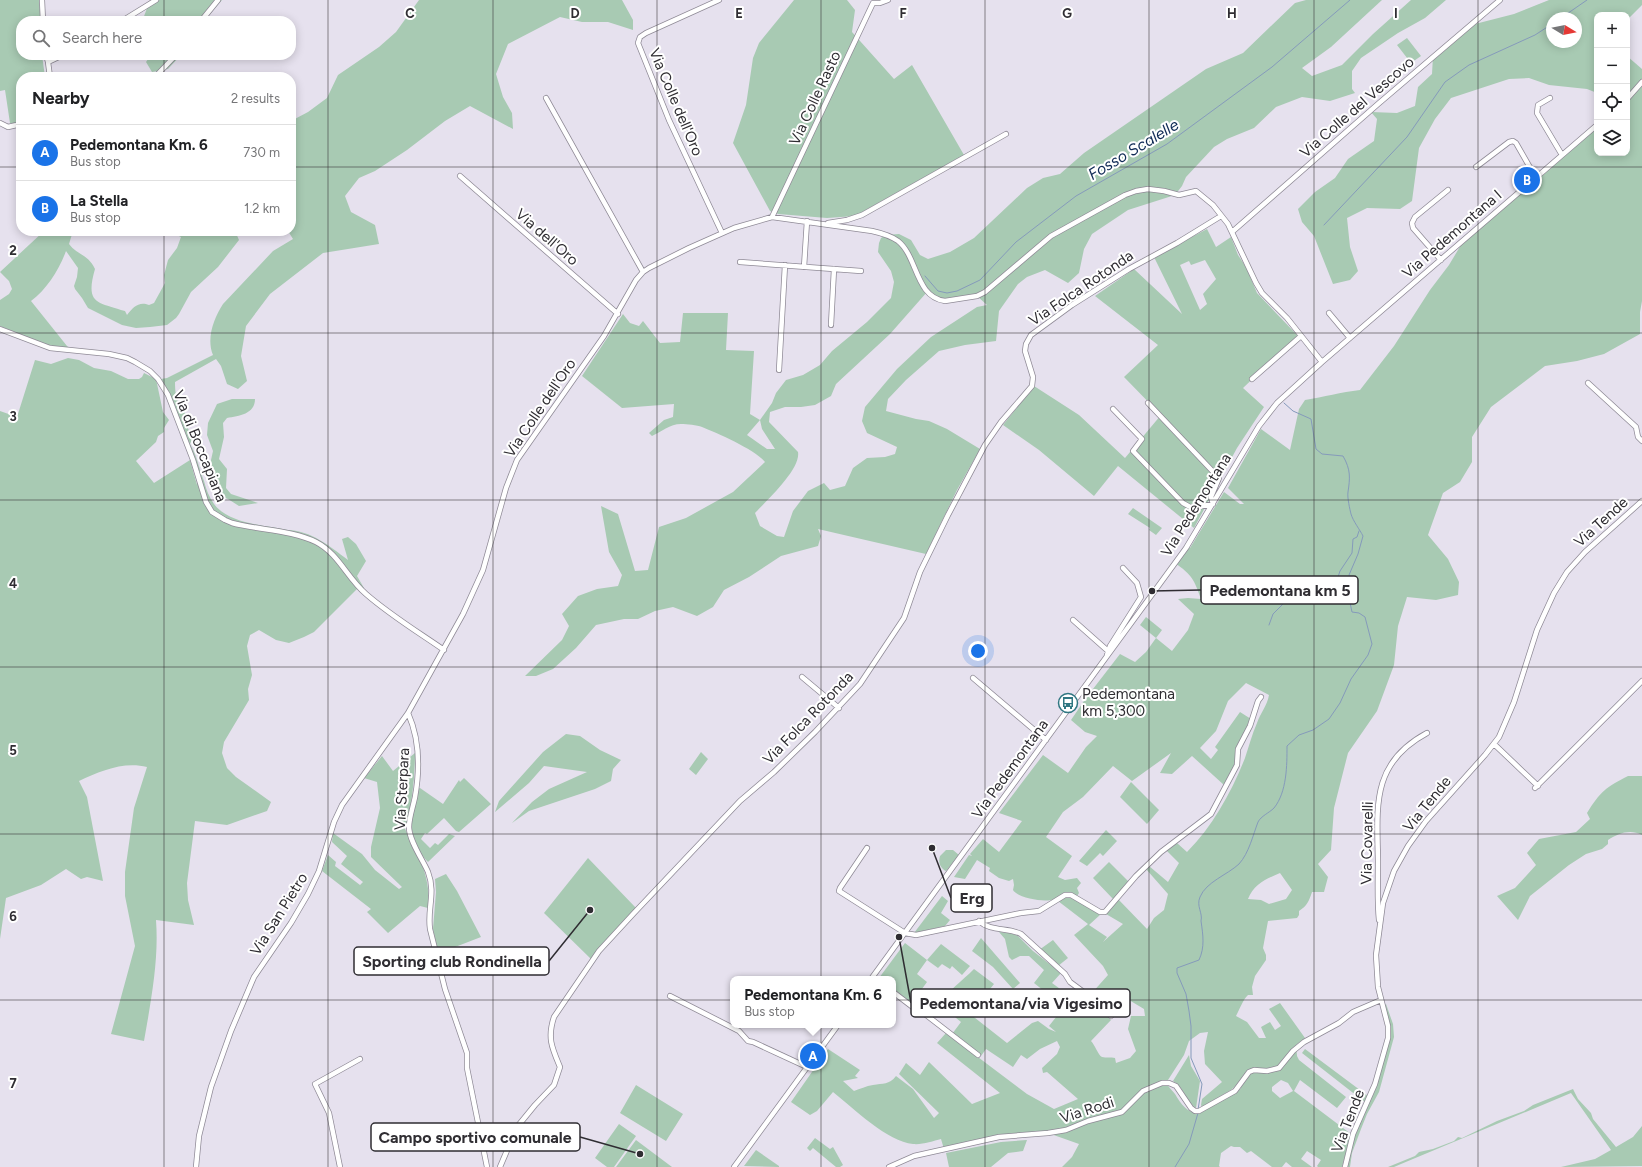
<!DOCTYPE html>
<meta charset="utf-8">
<style>
:root{--surface:#fff;--page:#f2f2f2;--text:#202124;--muted:#757577;--line:#e0e0e0;--accent:#1a73e8}
body{margin:0;font-family:Figtree,sans-serif;background:var(--page);color:var(--text)}
.controls{position:absolute;right:12px;top:12px;display:grid;overflow:hidden;border-radius:8px;box-shadow:0 2px 10px #0003}
.controls button{width:36px;height:36px;display:grid;place-items:center;padding:0;border:0;border-bottom:1px solid var(--line);background:var(--surface);color:var(--text);font:20px sans-serif}
.compass{position:absolute;left:1546px;top:12px;width:36px;height:36px;border-radius:50%;background:var(--surface);box-shadow:0 2px 10px #0003;rotate:100deg}
.you{position:absolute;left:978px;top:651px;width:14px;height:14px;margin:-10px;border:3px solid #fff;border-radius:50%;background:#1a73e8;box-shadow:0 0 0 6px #1a73e833}
.badge{display:grid;place-items:center;width:26px;height:26px;border-radius:50%;background:var(--accent);color:#fff;font-size:13px;font-weight:700}
.pin{position:absolute;translate:-50% -50%;border:2px solid #fff;box-shadow:0 1px 4px #0006}
.popup{position:absolute;left:730px;top:976px;width:166px;height:52px;box-sizing:border-box;display:grid;place-content:center;border-radius:8px;background:var(--surface);filter:drop-shadow(0 1px 3px #0005);font-size:13px;white-space:nowrap;color:var(--muted)}
.popup b{font-size:15px;color:var(--text)}
.popup::after{content:'';position:absolute;left:50%;top:100%;margin-left:-8px;border:8px solid transparent;border-top-color:var(--surface)}
.list{margin:0;padding:0;list-style:none}
h2{display:flex;justify-content:space-between;align-items:center;height:52px;margin:0;padding:0 16px;font-size:17px}
h2 small{font-size:13px;font-weight:400;color:var(--muted)}
.list li{display:grid;grid-template-columns:26px 1fr auto;gap:12px;align-items:center;box-sizing:border-box;height:56px;padding:0 16px;border-top:1px solid var(--line)}
.list b{display:block;font-size:15px;white-space:nowrap}
.list p{margin:0;font-size:13px;white-space:nowrap;color:var(--muted)}
.list em{font-size:13px;font-style:normal;color:var(--muted)}
.icon{flex:none;width:22px;height:22px;fill:none;stroke:currentColor;stroke-width:2;stroke-linecap:round;stroke-linejoin:round}
.map{position:relative;flex:none;width:1642px;height:1167px;overflow:hidden}
.search{position:absolute;background:var(--surface);box-shadow:0 2px 10px #0003;left:16px;top:16px;width:280px;height:44px;display:flex;align-items:center;gap:10px;box-sizing:border-box;padding:0 14px;border-radius:16px;color:var(--muted);font-size:15px}
.panel{position:absolute;background:var(--surface);box-shadow:0 2px 10px #0003;left:16px;top:72px;width:280px;height:164px;border-radius:16px}
.map>svg:first-child{display:block}
.green{fill:#a8cab3;fill-rule:evenodd}
.lines{fill:none;stroke-linecap:round;stroke-linejoin:round}
.stream{stroke:#859abb;stroke-width:1}
.minor-casing{stroke:#8f8a96;stroke-width:6}
.minor{stroke:#fff;stroke-width:4.5}
.grid{fill:none;stroke:#2f2d32;stroke-width:1;stroke-opacity:0.55}
.labels{text-anchor:middle;stroke-width:4;stroke-linejoin:round;paint-order:stroke}
.street-label{font-size:15px;fill:#2f2d32;stroke:#fff}
.poi-label{font-size:15px;fill:#2f2d32;stroke:#fff;text-anchor:start}
.water-label{font-size:16px;font-style:italic;fill:#0f2a55;stroke:#fff}
.grid-label{font-size:13px;text-anchor:middle;font-weight:bold;fill:#2f2d32;stroke:#fff;stroke-width:4;stroke-linejoin:round;paint-order:stroke}
.leader{fill:none;stroke:#2f2d32;stroke-width:1.5}
.callout-dot{fill:#2f2d32;stroke:#fff;stroke-width:1.5}
.callout{fill:#fff;stroke:#2f2d32;stroke-width:1.5}
.callout-label{font-size:16px;text-anchor:middle;font-weight:bold;fill:#2f2d32}
</style>
<div class="map">
<svg width="1642" height="1167" viewBox="0 0 1642 1167">
<rect width="100%" height="100%" fill="#e6e1ee"/>
<!-- green -->
<path class="green" d="M0,0H39L41,21H21V55H42L45,77H21V122L14,125L10,123L5,90L0,91Z
M150,0H222L204,21H144L143,19Z
M419,0H622L633,20V30L608,22H582L560,17L508,44L496,74L503,97L512,113L513,129L470,106L445,121L407,150L375,171L359,178L345,196L351,212L375,225L379,244L323,253L270,294L246,326L241,356L247,381L238,389L227,384L221,366L216,359L175,382C175,401 179,405 190,419L187,427L193,437L190,444C197,455 199,469 204,481C206,489 209,497 214,504C229,524 264,525 288,530C312,531 329,546 348,560L342,539L348,537L356,544L366,561L357,576L364,588L357,589L314,632L304,637L289,643L276,640L259,630L250,635L247,646L252,675L248,689L249,700L224,742L222,753L227,768L236,777L271,802L267,811L227,825L195,821L187,883L188,900L194,925L156,920C159,960 151,1001 144,1041L111,1034L135,946L125,896V872L134,808L147,767C124,761 100,771 79,781L87,797L103,881L87,877L81,879L66,869L41,885L6,898L0,939V411L17,417L35,360L51,364L68,358L79,360L94,368L111,371L128,379H139L142,377L144,373L156,379L163,412L169,420L164,428V432L158,436L156,442L136,461L154,483L190,460L197,485C197,459 186,437 176,414C172,402 168,389 161,379L167,378L213,355C206,338 214,318 223,304L273,251L293,239L288,231H291V121L308,112L327,98L338,75L379,47L396,32Z
M794,0H847L855,10L852,32L894,79L912,65L964,155L855,216L827,218L778,214L770,211L733,143L746,105L753,58L759,43Z
M1306,0H1382L1331,47L1302,68L1312,76L1342,65L1373,34L1411,0H1446L1425,18L1398,33L1361,58L1352,71V89L1355,93L1330,101L1302,97L1276,107L1254,128L1227,139L1214,147L1186,177L1182,186L1175,195L1128,210L1092,234L1084,249L1079,273L1068,283L1045,270L1027,277L1018,284L999,311L996,341L965,345L939,351L906,380L888,399L886,411L916,419L929,421L947,429L980,449L957,490L926,554L818,529L821,536L818,546L781,556L749,577L724,590L713,607L697,616L673,607L655,611L638,619H624L596,625L576,648L553,669L536,676H525L562,640L569,626L562,614L578,596L597,589L618,586L622,575L609,552L601,506L618,514L635,571L648,570L659,527L686,518L733,492L765,462C756,450 717,433 702,427C697,425 687,424 681,424C670,424 661,432 652,436L649,433L664,420L673,417L674,404L622,408L582,376L623,314L630,323L639,326L643,321L660,343L680,342L683,313H728L726,350L754,351L750,414L760,420L772,403L776,393L786,380L803,375L820,365L832,351L867,322L891,298L894,282L891,271L878,252L879,243L881,238L886,235L899,234L911,240L920,255L928,259L950,252L974,238L1027,188L1043,178L1060,174L1084,153L1206,69L1243,53L1295,3ZM927,292L945,301L977,296L987,305L977,307L931,337L897,369L865,407L862,421L867,433L897,447L895,454L885,457L867,458L853,468L845,486L830,490L824,483L808,491L793,511L784,537L777,536L760,526L755,513C767,500 801,469 798,452L769,422L770,412L785,407H801L815,405L831,396L836,384L890,334ZM760,420L762,429L775,449H767L747,435Z
M1549,0H1642V5L1627,20V15H1597V93L1587,89L1549,85L1529,78L1509,79L1451,98L1435,119L1419,148L1412,201L1400,209L1367,208L1347,218L1350,247L1358,271L1350,280L1333,284L1314,236L1302,222L1298,209L1315,192L1335,178L1348,159L1374,141L1377,119L1371,112L1397,113L1415,106L1418,87L1432,74L1433,56L1475,24L1514,14ZM1552,18H1576V42H1552Z
M1407,38L1421,56L1411,63L1397,45Z
M151,55H181L168,69L152,72L146,62Z
M1627,56L1642,69V301L1640,312V334L1604,354L1577,361L1545,366L1491,407L1472,437V462L1460,482L1443,493L1428,535L1448,559L1459,582L1458,595L1436,600L1407,597L1398,626L1394,665L1377,711L1348,753L1334,808L1331,850L1318,864L1328,877L1324,892H1312C1309,901 1307,906 1299,911V915L1297,918L1268,921L1263,948L1266,955V960L1255,976L1252,987L1253,995H1248C1242,1001 1240,1009 1236,1016L1247,1022L1259,1038H1266L1261,1027L1270,1022L1275,1030L1281,1026L1269,1009L1280,1003L1305,1038L1296,1045L1297,1056L1299,1060L1346,1097L1337,1108L1300,1080L1294,1091L1351,1134L1342,1167H1318L1317,1166L1321,1160L1307,1151L1301,1159L1312,1167H1292L1286,1162L1282,1167H1272L1251,1151L1247,1153L1240,1147H1234L1231,1146L1221,1153L1219,1166L1220,1167H1062L1072,1157L1079,1144L1048,1133L999,1137L944,1149L941,1139C933,1141 922,1145 913,1144C888,1142 853,1108 833,1092L817,1111L810,1115L791,1102L828,1049L860,1070L855,1076L858,1078L843,1081L854,1091C860,1089 866,1086 873,1085C883,1083 889,1085 896,1076L913,1089L934,1118L939,1113L899,1074L906,1063L920,1075L929,1062L972,1104L1000,1093L937,1043L946,1033L1027,1094L1054,1109L1078,1099L1047,1072L1043,1073L1042,1068L1057,1054L1060,1047L1057,1041L1040,1049L1027,1059L1021,1055L1013,1067L986,1049L981,1056L952,1034L961,1022L939,1004C949,990 962,981 974,969L994,984L970,1014L1007,1043L1032,1023L1038,1021L1049,1029L1056,1032L1049,1026L1064,1007L1034,983L1044,970L1029,956H1020L1012,960L1009,957L1005,939L999,932L1011,933L1018,936L1033,951L1061,973L1052,983L1071,997L1069,1001L1078,1009L1087,997L1111,1020L1091,1041C1095,1045 1098,1055 1102,1057C1106,1058 1111,1057 1115,1058L1116,1063L1130,1058L1136,1051L1128,1029L1131,1016H1145L1144,1009L1129,1000L1111,1015L1091,994L1108,975L1103,966L1074,935L1088,924L1058,901L1064,898H1072L1099,913L1101,914L1089,925L1107,937L1103,942L1123,924L1106,914L1118,899L1147,929L1154,918L1164,910L1168,894L1146,869L1149,866L1168,882L1179,863L1166,850L1177,843L1187,852C1213,826 1232,791 1245,758C1249,746 1252,734 1257,723C1261,712 1267,706 1269,695L1246,683L1228,701L1216,731L1200,748L1211,759L1218,750L1215,747L1240,712L1251,719L1237,747L1235,764L1224,785L1192,756L1172,774L1160,773L1171,753L1132,781L1113,766L1083,797L1063,812L1046,837L1072,856L1058,877L1065,880L1077,878L1081,883L1077,888L1079,893L1077,896C1067,892 1061,898 1051,900C1042,902 1018,898 1013,890L1014,885L1013,879L1009,881L999,878L989,871L990,868L977,860L965,879L954,877L969,855L972,856L970,854L983,839L999,852L1022,821L999,813L1043,755L1068,773L1086,747L1097,736L1085,732L1071,720L1086,698L1120,654L1135,662L1146,652L1156,638L1140,625L1146,617L1162,630L1156,638L1172,651L1188,630L1194,614L1178,599L1188,598L1201,599C1194,579 1192,575 1175,563L1186,548H1190L1224,492L1240,504H1244L1228,488L1261,429L1290,450L1299,409L1305,400C1324,397 1341,392 1360,390L1394,346L1430,290L1449,265L1464,240L1597,125V153H1627ZM1280,873L1292,890L1286,899L1269,904L1261,900L1248,899C1254,884 1266,879 1280,873ZM1208,1032L1204,1051L1205,1064L1222,1082L1202,1099L1201,1105L1202,1107L1231,1090L1241,1081V1088L1237,1092L1199,1113C1187,1113 1181,1104 1175,1094C1171,1089 1168,1087 1166,1081L1168,1080L1184,1055L1189,1041L1200,1033ZM1281,1080L1288,1083L1293,1091L1280,1098L1272,1091V1087Z
M1207,229L1216,247L1231,237L1238,255L1246,267L1257,293L1298,336L1243,388L1264,407L1237,448L1194,528L1118,466L1094,496L1039,450L1003,425L1034,386L1079,415L1125,458L1161,415L1124,377L1158,345L1095,296L1134,269L1182,314L1154,257ZM1205,260L1216,279L1203,294L1207,304L1200,310L1180,265L1189,261L1191,265Z
M44,231H73L69,244C77,255 88,254 95,269C85,304 97,302 125,311L127,315C133,307 139,301 149,305L154,303L165,283L164,275L168,260L177,248L181,237L168,231H235L239,240L218,267L191,292L179,314L176,318L167,325L150,327L136,328L122,325L88,308L82,298L75,289L74,286L77,277L78,268L66,251C59,270 47,289 31,301L67,346L71,349L46,345L0,326V300L9,294L12,289L9,281L0,272Z
M232,399H255C255,414 239,416 227,418L223,423L224,437L219,459L227,469L226,488L231,494L258,503L239,506L228,499L220,496L213,484L209,469L213,451L207,435L208,423L217,404Z
M1133,508L1162,528L1156,535L1149,530L1150,528L1128,514Z
M566,734L580,736L600,750L621,760L613,769L611,781L595,789L529,811L512,823L532,802L549,789L587,772L544,766L529,783L495,812L499,801L543,752Z
M701,752L708,759L696,775L689,769Z
M415,753C415,778 412,801 407,826L404,827C417,852 432,878 428,908L420,906L388,933L367,912L371,909L322,871L328,855L336,862L335,866L360,885L363,882L341,864L347,856L332,842L333,833L362,854L375,870L399,889L402,887L371,857V847L380,808L377,782L364,778L382,756L393,771Z
M1628,776H1642V835C1630,829 1619,833 1608,840V844L1602,849L1586,854L1569,865L1530,896L1518,920L1497,896L1515,888L1536,865L1527,853L1539,839L1576,832L1590,819L1587,813C1600,792 1606,787 1628,776Z
M464,778L491,804L459,832L456,831L444,818L427,834L425,833L421,839L430,848L435,843L438,845L449,834L455,836L428,862C419,854 412,836 411,824L418,789L420,788L443,804L459,780L460,782Z
M1131,782L1159,810L1147,824L1120,797Z
M1106,830L1117,841L1103,856L1100,853L1087,866L1079,861Z
M946,850H953L959,855L946,871C940,868 938,862 940,856Z
M588,858L636,908L591,959L544,913Z
M1109,862L1129,882L1114,900L1093,878Z
M446,874L457,891L481,937L450,949L437,948L433,929L436,892L435,879Z
M942,896L948,901L941,913L950,920L945,926L914,933Z
M981,938L1020,983L1013,989L993,967L972,951Z
M1053,940L1068,958L1058,966L1039,950Z
M905,943L927,960L941,944L970,966L962,975L952,966L950,969L942,964L938,968L927,960L917,974L927,982L911,1004L893,989V979L879,978Z
M1386,1004L1393,1024L1394,1037L1379,1092L1367,1114L1361,1129L1352,1153L1350,1167H1347L1355,1135L1376,1088L1390,1038L1391,1030L1385,1005Z
M1305,1049L1368,1096L1366,1103L1302,1053Z
M1189,1055L1191,1066L1200,1081L1196,1108C1185,1101 1184,1087 1173,1081Z
M636,1085L683,1114L666,1141L620,1113Z
M1573,1089L1578,1099L1591,1113L1593,1119L1616,1147L1633,1137L1642,1126V1166L1561,1167L1595,1159L1611,1150L1571,1093L1401,1164L1394,1167H1388L1415,1156L1419,1152L1433,1149L1454,1141L1458,1137L1462,1138L1497,1121L1524,1111L1533,1105Z
M619,1124L636,1136L614,1167H607L595,1158Z
M815,1138L830,1149L833,1147L843,1165L840,1167H836L813,1148L810,1151L807,1148Z
M636,1140L672,1167H616Z
M1027,1140L1023,1151L1008,1153L991,1167H949L946,1153L1001,1142Z
M756,1150L779,1166V1167L744,1166Z"/>
<g class="lines">
<!-- stream -->
<path class="stream" d="M1561,18L1587,0
M1324,225L1407,137L1445,82L1469,65L1535,35L1552,24
M925,276L938,291L947,293L957,291L980,280L1016,242L1076,196L1167,144L1272,67L1350,0
M1269,625L1273,614L1285,602L1299,595H1314L1319,592L1326,584L1337,580L1340,571L1352,553L1353,539L1357,537L1359,531
M1198,1110L1202,1084L1191,1058V1026L1189,1011L1186,994L1177,973V968L1199,960C1205,947 1203,935 1201,921C1203,913 1196,906 1200,897C1206,882 1227,875 1239,864C1249,853 1253,835 1258,822C1261,816 1269,813 1274,808C1287,792 1287,765 1287,746L1299,735L1313,730L1329,719L1340,703L1351,679L1368,655L1372,644L1365,617L1359,613L1352,612L1349,598L1350,585L1349,575L1358,554L1363,536C1360,530 1353,521 1351,514C1350,510 1347,497 1348,492C1350,478 1351,470 1343,456L1322,454L1316,449L1311,419L1293,411L1284,403
M1175,1167L1189,1144L1198,1113"/>
<defs>
<path id="minor" d="M42,0L43,21
M719,0L646,33L640,37L638,43L669,120L722,233
M122,21L156,0
M201,21L218,0
M46,55L48,62
M50,77L48,62L63,55
M155,77L176,55
M546,98L643,272
M1550,98L1538,105L1537,113L1562,155
M1627,99L1642,82
M0,123L8,127L21,124
M1476,167L1509,142L1513,141L1516,143L1536,178
M460,176L618,314
M772,217L873,3H880L888,0
M828,223L847,220L862,215L1006,134
M1232,232L1378,104L1500,0
M1441,260L1413,228L1412,223L1415,217L1448,190
M740,262L861,271
M804,267L807,221
M1329,313L1350,338
M831,325L834,269
M0,329L50,348L109,354L127,358L135,362L150,371L158,379L168,395L193,460L206,502L212,512L225,520L232,523C258,530 292,530 316,542C339,554 347,578 366,594C390,615 418,632 444,650
M779,370L785,265
M1252,379L1301,336
M1588,383L1636,427L1638,437L1642,441
M1113,409L1142,439L1133,451L1183,503L1192,508L1213,504L1211,497L1219,478L1148,403
M1073,620L1108,651
M1107,655L1110,646L1141,597L1137,583L1123,568
M802,677L839,708
M973,678L1046,740
M408,713C420,740 420,769 415,797C413,807 409,818 409,827C409,841 423,860 428,872C436,893 427,909 430,929L445,989L467,1053V1068L487,1167
M1494,744L1538,786
M1535,788L1642,681
M867,848L840,888L839,891L905,933L916,935L1021,913L1039,911L1065,895H1071L1100,912H1105L1136,876L1161,852L1211,814L1237,765L1238,749L1250,726L1258,701L1261,697
M1379,920C1377,900 1378,881 1378,861C1377,806 1371,763 1427,733
M979,921C991,932 1008,927 1021,934L1065,974L1070,982L1089,996L1111,1016
M871,979L1186,548L1259,426L1277,403L1322,362L1597,125
M893,992L914,1008L921,1011L978,1055
M670,996L739,1031L748,1041L753,1042L807,1067
M196,1167L199,1136L211,1087L231,1031L254,977L291,923L308,894L319,871L334,822L342,805L408,713L463,614L483,570L506,488L517,460L604,336L636,280L643,272L649,268L689,248L734,228L772,217L872,231C881,233 891,236 898,241C918,257 915,297 945,301L977,296L985,292L1051,236L1125,195L1136,191L1148,189L1164,191L1179,195L1196,191L1213,205L1228,224L1256,283L1262,293L1287,318L1322,362
M340,1167L329,1113L315,1084L360,1059
M500,1167L517,1127L535,1105L554,1085L560,1067C552,1048 547,1038 554,1017L599,951L634,913L740,801L774,772L815,732L860,684L904,618L920,572L948,515L985,445L1001,422L1032,386L1033,377L1025,351L1026,344L1031,335L1072,305L1129,269L1177,243L1221,216
M734,1167L838,1025
M889,1167L914,1156L999,1137L1048,1133L1066,1130L1088,1121L1122,1112L1143,1091L1162,1083H1169L1176,1086L1191,1108L1195,1111H1199L1235,1091L1249,1072L1254,1070L1267,1071L1279,1068L1293,1051L1304,1042L1339,1023L1353,1012L1381,1000
M1345,1167L1353,1134L1375,1084L1388,1038V1026L1378,987L1376,955L1383,903L1394,871L1408,846L1426,821L1485,755L1499,737L1514,702L1537,630L1554,593L1567,572L1585,552L1642,501"/>
</defs>
<!-- minor casing -->
<use href="#minor" class="minor-casing"/>
<!-- minor -->
<use href="#minor" class="minor"/>
</g>
<!-- grid -->
<path class="grid" d="M164,0V21M328,0V1167M493,0V1167M657,0V1167M821,0V1167M985,0V1167M1149,0V1167M1314,0V1167M1478,0V1167M164,55V77M0,167H21M291,167H1642M164,231V1167M0,333H1642M0,500H1642M0,667H1642M0,834H1642M0,1000H1642"/>
<!-- icons -->
<defs>
<symbol id="bus-ring" viewBox="-11 -11 22 22"><circle r="9.5" fill="#fff" stroke="#307782" stroke-width="1.5"/><path d="M-5-6H5V4H4V6H2V4H-2V6H-4V4H-5ZM-3.5-4V0h7V-4ZM-3.5 1.2v1.5H-2V1.2ZM2 1.2v1.5H3.5V1.2Z" fill="#307782"/></symbol>
</defs>
<g fill-rule="evenodd">
<use href="#bus-ring" x="1057" y="692" width="22" height="22"/>
</g>
<g class="labels">
<!-- street labels -->
<g class="street-label">
<text transform="translate(815 98) rotate(-65)" y="5">Via Colle Rasto</text>
<text transform="translate(676 102) rotate(67)" y="5">Via Colle dell'Oro</text>
<text transform="translate(1357 107) rotate(-41)" y="5">Via Colle del Vescovo</text>
<text transform="translate(1452 234) rotate(-41)" y="5">Via Pedemontana I</text>
<text transform="translate(547 237) rotate(41)" y="5">Via dell'Oro</text>
<text transform="translate(1081 288) rotate(-34)" y="5">Via Folca Rotonda</text>
<text transform="translate(540 408) rotate(-56)" y="5">Via Colle dell'Oro</text>
<text transform="translate(200 446) rotate(68)" y="5">Via di Boccapiana</text>
<text transform="translate(1196 505) rotate(-58)" y="5">Via Pedemontana</text>
<text transform="translate(1601 522) rotate(-42)" y="5">Via Tende</text>
<text transform="translate(808 718) rotate(-46)" y="5">Via Folca Rotonda</text>
<text transform="translate(1010 769) rotate(-54)" y="5">Via Pedemontana</text>
<text transform="translate(402 789) rotate(-87)" y="5">Via Sterpara</text>
<text transform="translate(1427 804) rotate(-51)" y="5">Via Tende</text>
<text transform="translate(1367 843) rotate(-89)" y="5">Via Covarelli</text>
<text transform="translate(279 914) rotate(-58)" y="5">Via San Pietro</text>
<text transform="translate(1087 1110) rotate(-18)" y="5">Via Rodi</text>
<text transform="translate(1348 1121) rotate(-69)" y="5">Via Tende</text>
</g>
<!-- poi labels -->
<g class="poi-label">
<text x="1082" y="699">Pedemontana<tspan x="1082" dy="17">km 5,300</tspan></text>
</g>
<!-- water labels -->
<g class="water-label">
<text transform="translate(1133 149) rotate(-31)" y="6">Fosso Scalelle</text>
</g>
</g>
<g class="grid-label">
<text x="410" y="18">C</text>
<text x="575" y="18">D</text>
<text x="739" y="18">E</text>
<text x="903" y="18">F</text>
<text x="1067" y="18">G</text>
<text x="1232" y="18">H</text>
<text x="1396" y="18">I</text>
<text x="13" y="255">2</text>
<text x="13" y="421">3</text>
<text x="13" y="588">4</text>
<text x="13" y="755">5</text>
<text x="13" y="921">6</text>
<text x="13" y="1088">7</text>
</g>
<!-- callouts -->
<path class="leader" d="M1152 591L1201 590M932 848L951 898M590 910L549 961M899 937L911 1003M640 1154L580 1137"/>
<g class="callout-dot">
<circle cx="1152" cy="591" r="4"/>
<circle cx="932" cy="848" r="4"/>
<circle cx="590" cy="910" r="4"/>
<circle cx="899" cy="937" r="4"/>
<circle cx="640" cy="1154" r="4"/>
</g>
<g class="callout">
<rect x="1201" y="576" width="157" height="28" rx="4"/>
<rect x="951" y="884" width="41" height="28" rx="4"/>
<rect x="354" y="947" width="195" height="28" rx="4"/>
<rect x="911" y="989" width="219" height="28" rx="4"/>
<rect x="371" y="1123" width="209" height="28" rx="4"/>
</g>
<g class="callout-label">
<text x="1280" y="596">Pedemontana km 5</text>
<text x="972" y="904">Erg</text>
<text x="452" y="967">Sporting club Rondinella</text>
<text x="1021" y="1009">Pedemontana/via Vigesimo</text>
<text x="475" y="1143">Campo sportivo comunale</text>
</g>
</svg>
<div class="controls">
<button>+</button>
<button>−</button>
<button><svg class="icon" aria-label="locate" viewBox="0 0 24 24"><circle cx="12" cy="12" r="6"/><path d="M12 2v4M12 18v4M2 12h4M18 12h4"/></svg></button>
<button><svg class="icon" aria-label="layers" viewBox="0 0 24 24"><path d="M12 4l9 5-9 5-9-5zM3 14l9 5 9-5"/></svg></button>
</div>
<svg class="compass" viewBox="-18 -18 36 36"><path d="M0-13l5 13h-10z" fill="#e53935"/><path d="M0 13l5-13h-10z" fill="#757577"/></svg>
<div class="you"></div>
<div class="pin badge" style="left:813px;top:1056px">A</div>
<div class="popup"><b>Pedemontana Km. 6</b>Bus stop</div>
<div class="pin badge" style="left:1527px;top:180px">B</div>
<div class="search"><svg class="icon" aria-label="search" viewBox="0 0 24 24"><circle cx="10" cy="10" r="6"/><path d="M15 15l6 6"/></svg>Search here</div>
<section class="panel">
<h2>Nearby<small>2 results</small></h2>
<ul class="list">
<li><span class="badge">A</span><div><b>Pedemontana Km. 6</b><p>Bus stop</p></div><em>730 m</em></li>
<li><span class="badge">B</span><div><b>La Stella</b><p>Bus stop</p></div><em>1.2 km</em></li>
</ul>
</section>
</div>
